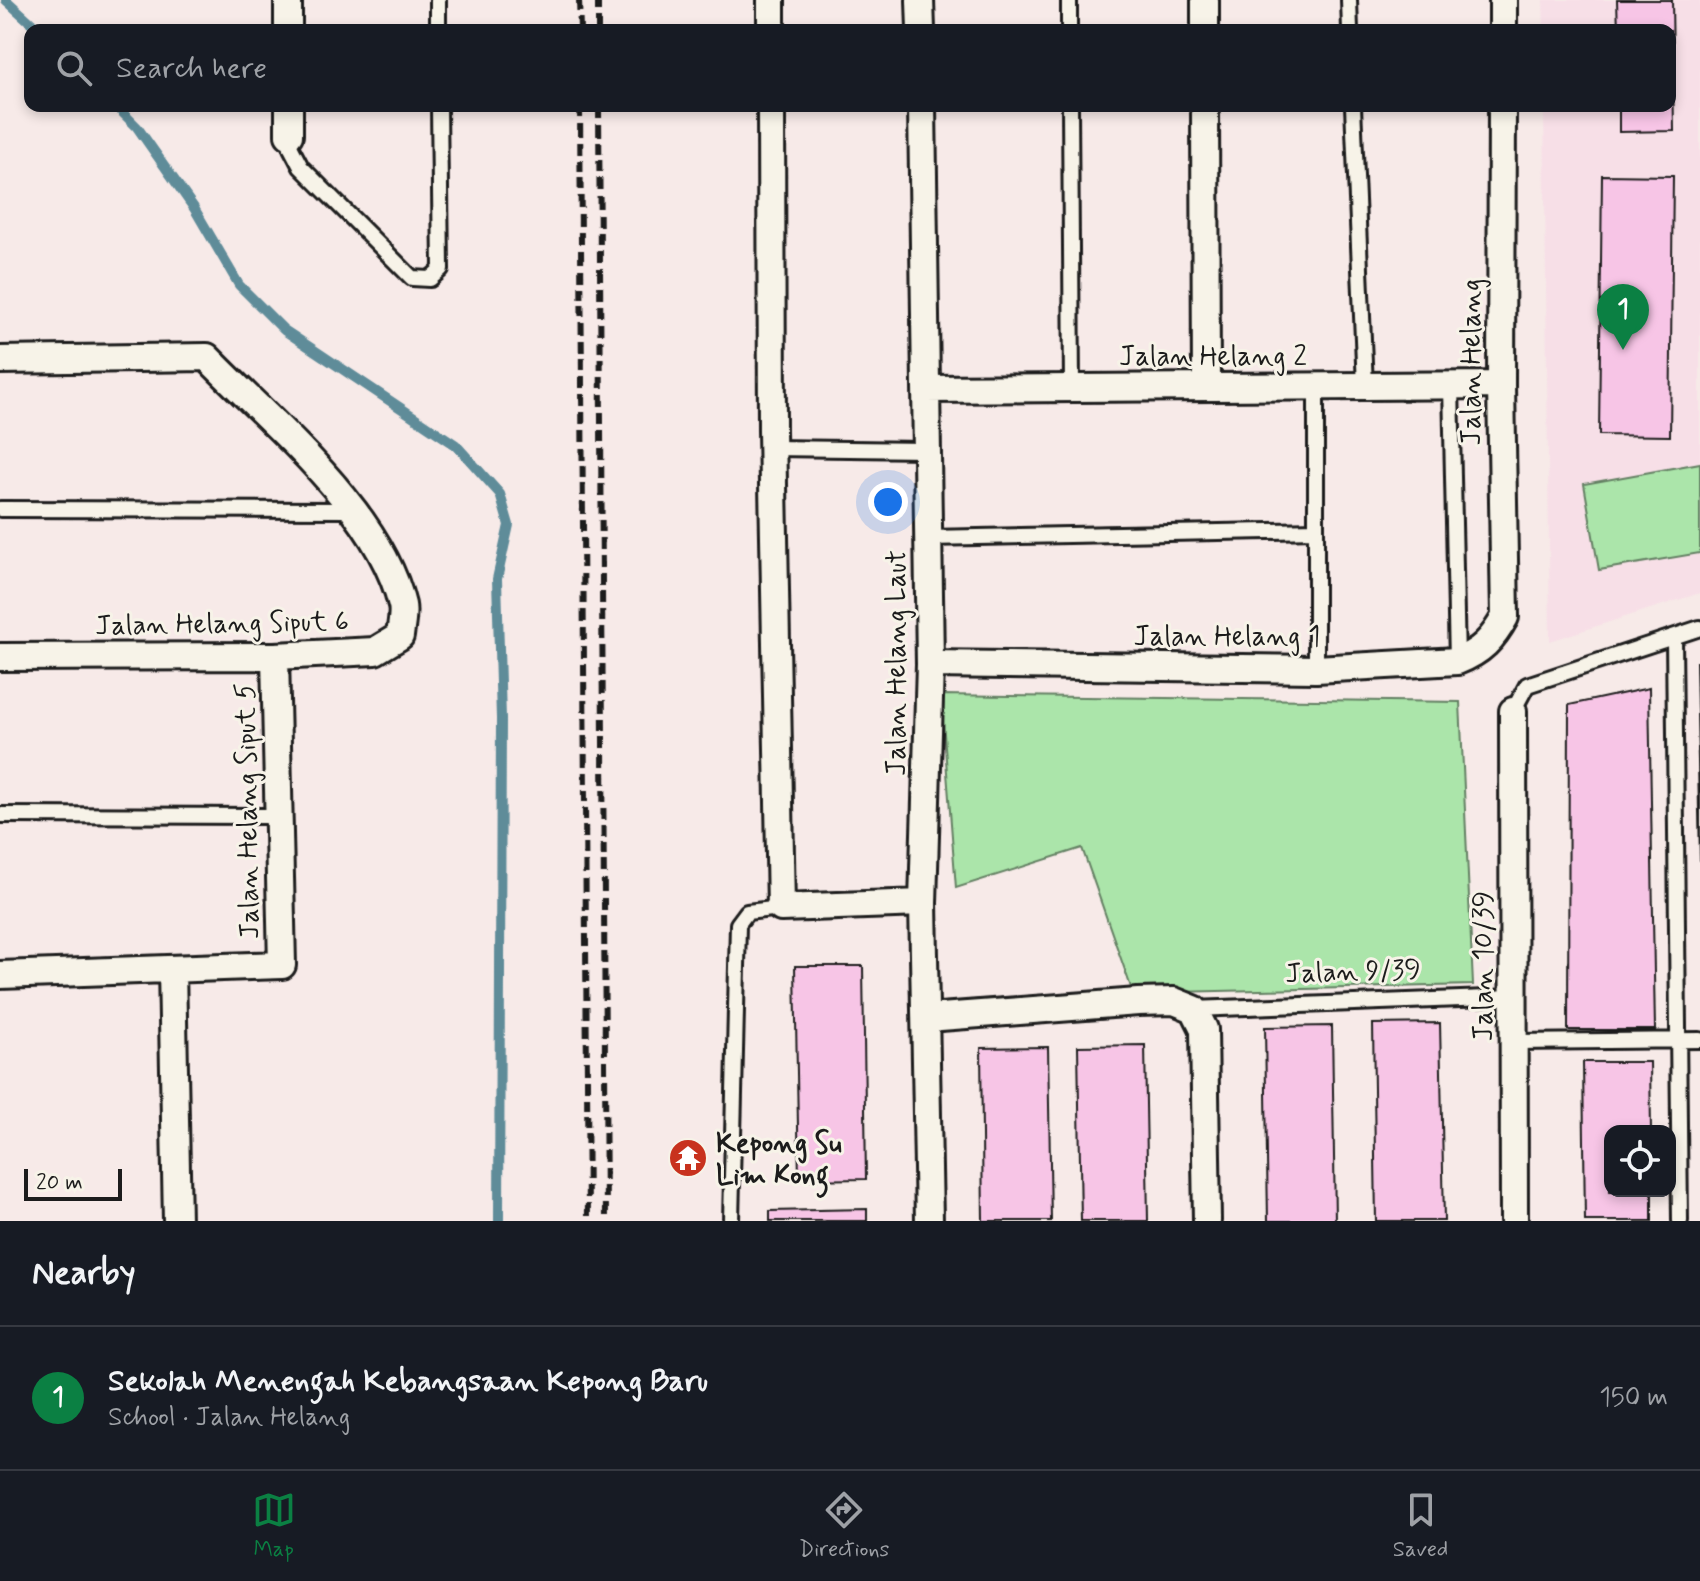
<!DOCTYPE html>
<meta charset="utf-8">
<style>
:root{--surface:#171b24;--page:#242831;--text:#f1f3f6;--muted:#9ea1a6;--line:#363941;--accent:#0b8043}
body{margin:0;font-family:Mynerve,sans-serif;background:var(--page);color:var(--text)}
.controls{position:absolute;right:24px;bottom:24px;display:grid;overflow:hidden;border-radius:16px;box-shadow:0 4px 12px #0003}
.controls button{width:72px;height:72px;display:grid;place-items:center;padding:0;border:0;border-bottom:2px solid var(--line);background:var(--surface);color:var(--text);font:40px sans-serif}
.scale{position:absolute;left:24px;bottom:20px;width:98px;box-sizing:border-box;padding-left:8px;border:4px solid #1c1c1c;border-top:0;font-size:22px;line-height:28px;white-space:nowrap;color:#1c1c1c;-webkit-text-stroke:6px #f7f3e8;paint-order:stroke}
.you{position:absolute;left:888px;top:502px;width:28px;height:28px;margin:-20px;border:6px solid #fff;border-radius:50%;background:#1a73e8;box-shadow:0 0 0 12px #1a73e833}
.badge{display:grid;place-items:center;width:52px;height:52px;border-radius:50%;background:var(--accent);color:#fff;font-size:26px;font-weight:700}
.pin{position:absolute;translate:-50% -66px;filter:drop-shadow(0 2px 4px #0008)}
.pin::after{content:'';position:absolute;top:42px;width:28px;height:24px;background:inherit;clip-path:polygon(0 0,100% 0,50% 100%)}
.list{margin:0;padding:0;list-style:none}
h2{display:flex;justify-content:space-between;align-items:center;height:104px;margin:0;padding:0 32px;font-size:34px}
h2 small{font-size:26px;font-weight:400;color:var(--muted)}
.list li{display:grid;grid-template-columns:52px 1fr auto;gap:24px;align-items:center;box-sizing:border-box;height:144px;padding:0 32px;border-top:2px solid var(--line)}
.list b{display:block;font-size:30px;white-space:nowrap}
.list p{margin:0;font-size:26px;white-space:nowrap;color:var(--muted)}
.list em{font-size:26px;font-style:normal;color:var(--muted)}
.icon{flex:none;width:44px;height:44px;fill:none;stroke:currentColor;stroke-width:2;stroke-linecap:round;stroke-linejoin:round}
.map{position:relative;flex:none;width:1700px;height:1221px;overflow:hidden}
.search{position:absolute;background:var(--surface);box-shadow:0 4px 12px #0003;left:24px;right:24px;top:24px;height:88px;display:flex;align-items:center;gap:20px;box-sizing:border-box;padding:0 28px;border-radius:16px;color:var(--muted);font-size:30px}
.sheet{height:248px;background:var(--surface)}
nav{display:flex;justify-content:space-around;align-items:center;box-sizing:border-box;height:112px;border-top:2px solid var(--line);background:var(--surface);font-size:22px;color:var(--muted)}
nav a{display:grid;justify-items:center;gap:4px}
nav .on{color:var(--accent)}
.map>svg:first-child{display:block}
.built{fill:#f7dfe7}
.green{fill:#abe5aa;stroke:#648063;stroke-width:2}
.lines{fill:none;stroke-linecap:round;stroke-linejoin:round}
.stream{stroke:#5f8c99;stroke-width:10}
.building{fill:#f7c5e6;stroke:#1c1c1c;stroke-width:2}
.lane-casing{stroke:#1c1c1c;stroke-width:20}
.street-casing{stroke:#1c1c1c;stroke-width:32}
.lane{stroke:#f7f3e8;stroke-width:14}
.street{stroke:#f7f3e8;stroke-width:26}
.rail{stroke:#1c1c1c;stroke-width:6;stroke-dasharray:12 6;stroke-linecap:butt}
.labels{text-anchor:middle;stroke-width:6;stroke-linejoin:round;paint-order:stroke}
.street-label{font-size:28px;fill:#1c1c1c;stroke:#f7f3e8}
.poi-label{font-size:28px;font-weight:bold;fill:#1c1c1c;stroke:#f7f3e8;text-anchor:start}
</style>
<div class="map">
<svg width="1700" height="1221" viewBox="0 0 1700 1221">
<rect width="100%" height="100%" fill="#f7eae8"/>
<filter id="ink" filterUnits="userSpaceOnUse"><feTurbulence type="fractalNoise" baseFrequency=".0125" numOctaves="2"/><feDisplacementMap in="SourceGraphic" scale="16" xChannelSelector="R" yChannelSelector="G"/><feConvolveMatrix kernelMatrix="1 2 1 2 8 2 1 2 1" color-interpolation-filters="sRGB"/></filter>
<g filter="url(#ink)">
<!-- built -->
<path class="built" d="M1543,0H1700V593L1550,641L1544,106H1670V30H1544Z"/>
<!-- green -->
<path class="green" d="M1700,463V553L1599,570L1584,484Z
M941,695L1460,702L1473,985L1133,993L1082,848L956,888Z"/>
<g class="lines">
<!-- stream -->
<path class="stream" d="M6,0L39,30
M116,106L137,127L194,208L239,285L284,330L456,445L500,494L509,525L497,579L501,719L499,1221"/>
</g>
<!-- building -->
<path class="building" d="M1617,0H1672L1674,131L1619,132V106H1670V30H1618Z
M1602,175L1673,176L1670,436L1599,435Z
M1696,662H1700V861Z
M1649,688L1655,1030H1568L1569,705Z
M795,966H863L866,1179L799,1180Z
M1440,1023L1444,1221H1376L1373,1024Z
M1332,1026L1335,1221H1268L1265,1027Z
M1145,1045L1148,1221H1081L1078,1046Z
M1048,1047L1051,1221H983L981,1048Z
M1583,1062H1650L1651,1131H1610V1191H1652V1221H1585Z
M867,1209V1221H770V1211Z"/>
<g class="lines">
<defs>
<path id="lane" d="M438,0V30
M1069,0V30
M1349,0L1350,30
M1070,106L1072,387
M1353,106L1365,386
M289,135L291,148L301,167L412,278L430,279L441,269L439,106
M1451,385L1457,661
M1316,386V669
M772,448L926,450
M0,509L355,510
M928,538L1316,530
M1674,637L1680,1221
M1513,711L1527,685L1700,628
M0,815L276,816
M1194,1009L1514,997
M1514,1042L1700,1040
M731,1221L738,924L747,912L781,908"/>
<path id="street" d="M288,0V30
M771,0V30
M920,0L921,30
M1205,0V30
M1503,30V0
M289,106V135
M771,106L772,431L781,908L923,903
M922,106L930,664L923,903L929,1221
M1205,106L1206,387
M0,360L207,357C273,425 380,511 402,605C404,614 401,626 400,636L375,651L275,656L0,657
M926,389L1501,385
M930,664L1316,669L1457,661C1481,652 1493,639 1505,617L1501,385L1502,106
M1513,711L1514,1221
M172,969L177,1221
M0,975L282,965L275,656
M927,1018L1138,1002L1174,1001L1194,1009L1204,1029L1207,1221"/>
</defs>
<!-- lane casing -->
<use href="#lane" class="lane-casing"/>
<!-- street casing -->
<use href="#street" class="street-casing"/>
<!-- lane -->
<use href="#lane" class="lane"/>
<!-- street -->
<use href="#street" class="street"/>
<!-- rail -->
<path class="rail" d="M579,0L580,30
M598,0V30
M580,106L588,1221
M599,106L606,1221"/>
</g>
</g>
<!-- icons -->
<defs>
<symbol id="temple-disc" viewBox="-11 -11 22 22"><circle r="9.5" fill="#c8321e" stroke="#f7f3e8"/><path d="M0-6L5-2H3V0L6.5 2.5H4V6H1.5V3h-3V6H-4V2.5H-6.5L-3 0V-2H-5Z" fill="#fff"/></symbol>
</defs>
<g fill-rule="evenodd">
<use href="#temple-disc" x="666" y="1136" width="44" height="44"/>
</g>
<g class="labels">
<!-- street labels -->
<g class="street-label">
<text x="1213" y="365">Jalan Helang 2</text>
<text transform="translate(1470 362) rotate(-90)" y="10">Jalan Helang</text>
<text transform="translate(222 622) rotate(-1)" y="10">Jalan Helang Siput 6</text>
<text x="1227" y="645">Jalan Helang 1</text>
<text transform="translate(895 663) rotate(-90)" y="10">Jalan Helang Laut</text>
<text transform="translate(246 811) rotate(-91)" y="10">Jalan Helang Siput 5</text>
<text transform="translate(1482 966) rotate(-90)" y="10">Jalan 10/39</text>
<text transform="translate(1353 970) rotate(-2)" y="10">Jalan 9/39</text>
</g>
<!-- poi labels -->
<g class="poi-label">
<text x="716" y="1152">Kepong Su<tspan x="716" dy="32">Lim Kong</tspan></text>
</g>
</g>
</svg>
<div class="controls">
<button><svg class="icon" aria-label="locate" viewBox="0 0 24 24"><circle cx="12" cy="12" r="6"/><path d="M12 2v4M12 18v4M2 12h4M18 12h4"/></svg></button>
</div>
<div class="scale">20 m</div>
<div class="you"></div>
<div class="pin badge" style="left:1623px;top:350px">1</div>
<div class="search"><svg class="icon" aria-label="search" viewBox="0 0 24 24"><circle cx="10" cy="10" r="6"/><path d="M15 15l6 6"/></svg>Search here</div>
</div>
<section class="sheet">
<h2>Nearby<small></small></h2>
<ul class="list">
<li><span class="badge">1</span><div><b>Sekolah Menengah Kebangsaan Kepong Baru</b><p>School · Jalan Helang</p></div><em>150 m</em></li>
</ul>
</section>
<nav>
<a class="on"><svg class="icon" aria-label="map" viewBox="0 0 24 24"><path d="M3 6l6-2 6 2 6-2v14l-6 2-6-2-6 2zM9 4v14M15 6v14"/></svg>Map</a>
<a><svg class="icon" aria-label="directions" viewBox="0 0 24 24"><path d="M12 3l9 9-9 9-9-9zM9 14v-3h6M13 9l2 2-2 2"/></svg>Directions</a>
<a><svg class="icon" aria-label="saved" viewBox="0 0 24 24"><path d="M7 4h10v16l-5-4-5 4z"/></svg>Saved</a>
</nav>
